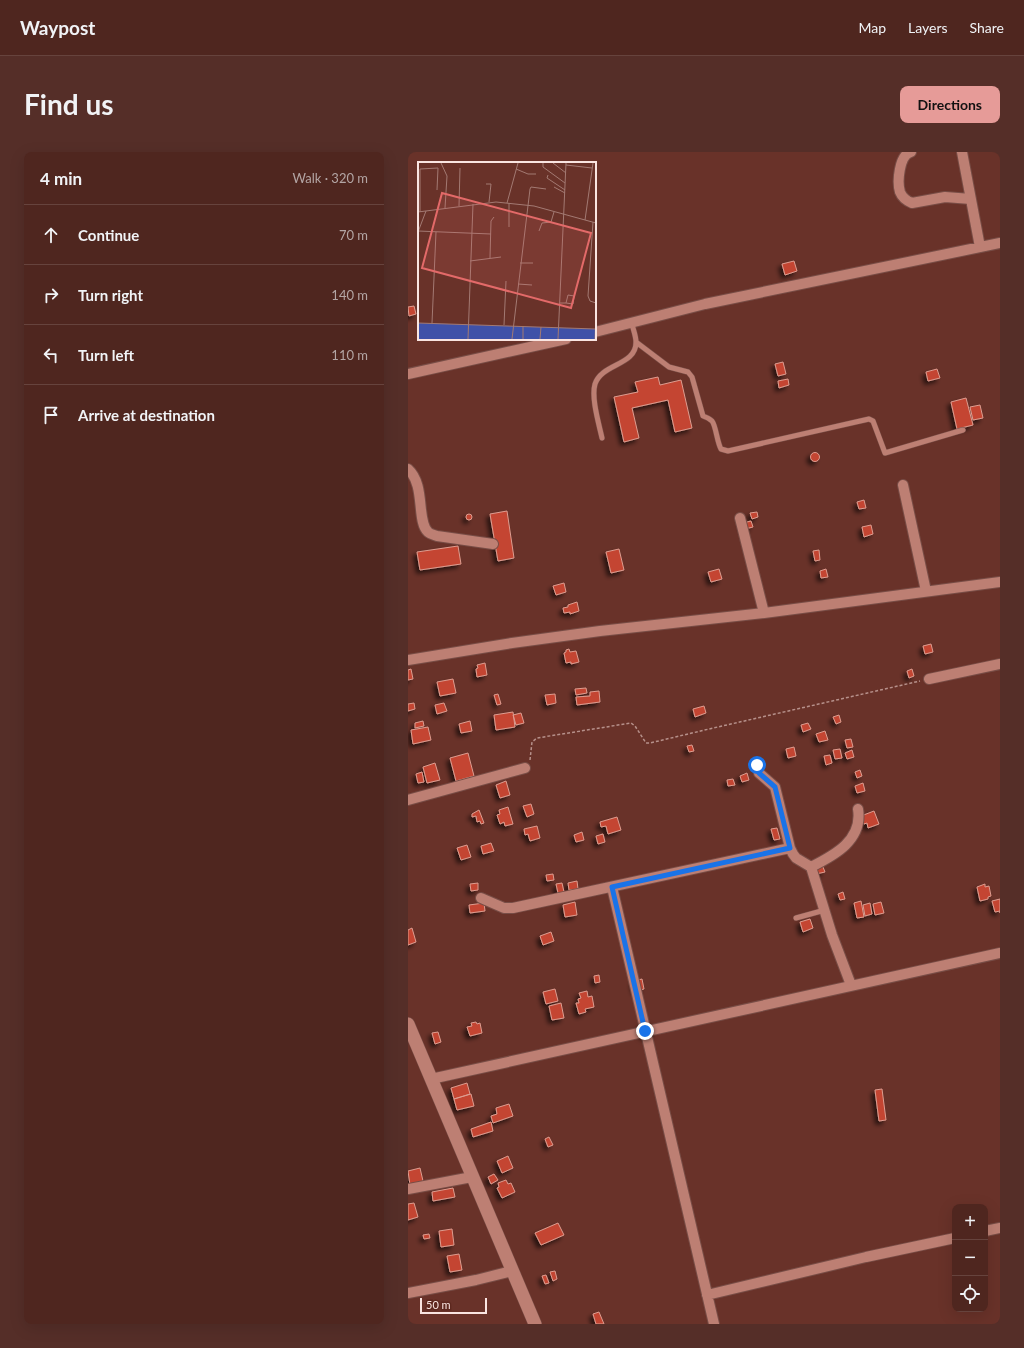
<!DOCTYPE html>
<meta charset="utf-8">
<style>
:root{--surface:#4f261f;--page:#552e28;--text:#f1f3f6;--muted:#b3a5a4;--line:#66433d;--accent:#e69b98}
body{margin:0;font-family:Lato,sans-serif;background:var(--page);color:var(--text)}
.controls{position:absolute;right:12px;bottom:12px;display:grid;overflow:hidden;border-radius:8px;box-shadow:0 4px 16px #0002}
.controls button{width:36px;height:36px;display:grid;place-items:center;padding:0;border:0;border-bottom:1px solid var(--line);background:var(--surface);color:var(--text);font:20px sans-serif}
.scale{position:absolute;left:12px;bottom:10px;width:67px;box-sizing:border-box;padding-left:4px;border:2px solid #fae5e1;border-top:0;font-size:11px;line-height:14px;white-space:nowrap;color:#fae5e1;-webkit-text-stroke:3px #5d281f;paint-order:stroke}
.stop{position:absolute;width:12px;height:12px;margin:-9px;border:3px solid #1a73e8;border-radius:50%;background:#fff}
.stop.end{background:#1a73e8;border-color:#fff;box-shadow:0 1px 4px #0008}
.list{margin:0;padding:0;list-style:none}
h2{display:flex;justify-content:space-between;align-items:center;height:52px;margin:0;padding:0 16px;font-size:17px}
h2 small{font-size:13px;font-weight:400;color:var(--muted)}
.list li{display:grid;grid-template-columns:26px 1fr auto;gap:12px;align-items:center;box-sizing:border-box;height:60px;padding:0 16px;border-top:1px solid var(--line)}
.list b{display:block;font-size:15px;white-space:nowrap}
.list em{font-size:13px;font-style:normal;color:var(--muted)}
.icon{flex:none;width:22px;height:22px;fill:none;stroke:currentColor;stroke-width:2;stroke-linecap:round;stroke-linejoin:round}
.map{position:relative;flex:none;width:592px;height:1172px;overflow:hidden;border-radius:8px}
header{display:flex;align-items:center;gap:24px;box-sizing:border-box;height:56px;padding:0 20px;background:var(--surface);border-bottom:1px solid var(--line)}
header strong{font-size:19px}
nav{display:flex;gap:22px;margin-inline-start:auto;font-size:14px}
.intro{display:flex;align-items:center;justify-content:space-between;box-sizing:border-box;height:96px;padding:0 24px}
h1{margin:0;font-size:28px}
.button{padding:10px 18px;border-radius:8px;background:var(--accent);color:#111;font-size:14px;font-weight:700}
main{display:flex;gap:24px;padding:0 24px}
aside{flex:1;background:var(--surface);border-radius:8px;box-shadow:0 4px 16px #0002}
.map>svg:first-child{display:block}
.building{fill:#c44532;stroke:#de9d90;filter:url(#shadow)}
.lines{fill:none;stroke-linecap:round;stroke-linejoin:round}
.service-casing{stroke:#784d46;stroke-width:6}
.minor-casing{stroke:#784d46;stroke-width:12}
.tertiary-casing{stroke:#784d46;stroke-width:14}
.path{stroke:#b6908a;stroke-width:1.5;stroke-dasharray:3 2;stroke-linecap:butt}
.service{stroke:#bd7f73;stroke-width:5}
.minor{stroke:#bd7f73;stroke-width:10}
.tertiary{stroke:#bd7f73;stroke-width:13}
.route{stroke:#1a73e8;stroke-width:5}
.inset-road{fill:none;stroke:#a37a73;stroke-width:1}
.view{fill:#e36a69;fill-opacity:0.15;stroke:#e36a69;stroke-width:2}
.inset-edge{fill:none;stroke:#fae5e1;stroke-width:2}
</style>
<header>
<strong>Waypost</strong>
<nav><a>Map</a><a>Layers</a><a>Share</a></nav>
</header>
<div class="intro"><h1>Find us</h1><a class="button">Directions</a></div>
<main>
<aside>
<h2>4 min<small>Walk · 320 m</small></h2>
<ul class="list">
<li><svg class="icon" aria-label="ahead" viewBox="0 0 24 24"><path d="M12 20V5M6 11l6-6 6 6"/></svg><div><b>Continue</b></div><em>70 m</em></li>
<li><svg class="icon" aria-label="right" viewBox="0 0 24 24"><path d="M7 20v-9h11M14 6l5 5-5 5"/></svg><div><b>Turn right</b></div><em>140 m</em></li>
<li><svg class="icon" aria-label="left" viewBox="0 0 24 24"><path d="M17 20v-9H6M10 6l-5 5 5 5"/></svg><div><b>Turn left</b></div><em>110 m</em></li>
<li><svg class="icon" aria-label="arrive" viewBox="0 0 24 24"><path d="M6 21V4h12l-3 4 3 4H6"/></svg><div><b>Arrive at destination</b></div></li>
</ul>
</aside>
<div class="map">
<svg width="592" height="1172" viewBox="0 0 592 1172">
<defs>
<filter id="shadow"><feDropShadow dx="-3.5" dy="3.5" stdDeviation="2" flood-color="#0009"/></filter>
</defs>
<rect width="100%" height="100%" fill="#693229"/>
<!-- building -->
<path class="building" d="M386,109L389,119L377,123L374,112Z
M6,154L8,162L1,164L0,155Z
M375,210L378,222L370,224L367,212Z
M529,217L532,226L520,229L518,220Z
M250,225L252,233L273,228L284,276L267,280L260,248L224,256L231,286L216,290L206,245L230,240L227,230Z
M380,227L381,233L371,236L370,229Z
M558,246L565,273L549,277L543,250Z
M572,253L575,266L565,268L562,255Z
M402.5 305a4.5 4.5 0 1 1 9 0a4.5 4.5 0 1 1-9 0Z
M456,348L458,356L451,357L449,350Z
M99,359L106,406L90,409L82,362Z
M349,360L350,365L344,367L342,361Z
M58 365a3 3 0 1 1 6 0a3 3 0 1 1-6 0Z
M343,369L345,375L337,377L335,371Z
M463,373L465,382L456,385L454,375Z
M50,394L53,412L12,418L9,400Z
M211,397L216,418L203,421L198,400Z
M411,398L412,408L407,409L405,399Z
M311,417L314,427L303,430L300,420Z
M418,417L420,425L413,426L412,419Z
M156,431L158,440L148,443L145,434Z
M169,450L171,459L162,462V460L156,461L155,456L160,455V453Z
M523,492L525,500L517,502L515,494Z
M161,497L162,500L168,499L171,510L163,512V510L158,511L156,501L158,500V498Z
M77,511L79,523L69,525L68,517L70,516L69,513Z
M3,517L5,527L0,528V518Z
M504,517L506,524L501,526L499,519Z
M45,527L48,541L32,544L29,530Z
M178,536L179,541L168,543L167,537Z
M191,539L192,550L169,553L168,545L182,544V540Z
M90,542L93,552L89,553L86,543Z
M147,542L148,551L139,553L137,543Z
M6,551L7,557L0,559V552Z
M36,551L39,559L29,562L27,553Z
M296,554L298,561L287,565L285,557Z
M105,560L107,575L88,578L86,563Z
M113,561L116,571L108,573L105,563Z
M431,563L433,570L428,572L425,565Z
M15,569L16,574L7,576V571Z
M62,569L64,579L53,581L51,572Z
M400,571L403,577L395,580L393,573Z
M20,575L23,588L5,592L3,578Z
M417,579L420,588L411,590L408,582Z
M443,587L445,595L439,596L437,588Z
M284,593L286,599L281,600L279,594Z
M386,595L388,604L380,606L378,597Z
M432,597L434,606L427,607L425,598Z
M444,598L446,605L439,607L437,601Z
M60,601L66,624L48,629L42,606Z
M422,603L424,611L418,613L416,604Z
M27,611L32,628L19,631L15,615Z
M452,618L454,624L449,626L447,620Z
M14,620L16,630L10,631L8,622Z
M339,621L341,628L334,630L332,624Z
M325,627L327,633L320,634L319,628Z
M98,629L102,643L92,646L88,633Z
M455,631L457,639L449,641L447,634Z
M123,652L126,662L119,665L115,654Z
M100,655L105,672L97,674L96,670L92,672L89,663L92,662L91,658Z
M71,658L76,671L73,672L72,669L69,670L68,664L64,665V662Z
M466,659L471,672L460,676L459,671L456,672L453,664Z
M209,665L213,678L200,682L198,674L193,675L192,670Z
M129,674L132,686L122,689L120,682L117,683L116,677Z
M369,676L372,687L366,688L363,677Z
M174,680L176,688L168,690L166,683Z
M195,682L197,690L190,692L188,684Z
M83,691L86,699L75,702L73,694Z
M59,693L63,705L53,708L49,696Z
M415,715L417,720L408,722L407,716Z
M145,722L146,728L139,729L138,723Z
M169,729L170,737L161,738L160,731Z
M70,731V738L63,739L62,732Z
M154,731L156,740L150,741L148,732Z
M577,732V735L581,734L583,744L580,745V747L572,749L569,735Z
M435,740L437,747L432,748L430,742Z
M592,747V761V759L587,760L584,749Z
M453,749L456,765L449,766L446,751Z
M167,750L169,763L157,765L155,753Z
M473,750L476,761L467,763L465,752Z
M76,751L77,759L62,761L61,753Z
M462,751L464,762L457,764L455,753Z
M402,767L405,776L395,780L392,770Z
M4,776L8,790L0,793V778Z
M143,780L146,789L135,793L132,784Z
M191,823L192,830L187,831L186,824Z
M234,827L236,837L228,839L226,829Z
M147,837L150,849L138,852L135,840Z
M179,839L180,845L184,844L186,855L177,857L178,860L171,862L168,851H171L170,847L173,846L171,841Z
M153,851L156,866L144,868L141,854Z
M68,870L69,872L72,871L74,881L62,884L59,875L64,874L63,871Z
M30,880L33,890L27,892L24,881Z
M59,931L62,942L46,947L43,936Z
M474,937L478,968L471,969L467,938Z
M63,942L66,954L49,958L46,947Z
M101,952L105,964L85,971L83,964L89,962L88,956Z
M83,970L85,979L65,985L63,977Z
M141,985L145,993L140,995L137,987Z
M100,1004L105,1016L94,1021L89,1009Z
M12,1016L15,1029L2,1033L0,1019Z
M86,1022L90,1028L83,1032L80,1025Z
M98,1028L100,1032L103,1031L107,1040L94,1046L89,1036L91,1035L90,1031Z
M45,1036L47,1045L25,1049L24,1040Z
M6,1051L10,1065L0,1068V1052Z
M150,1071L156,1083L133,1093L127,1081Z
M44,1077L46,1093L33,1095L31,1079Z
M21,1082L22,1086L16,1087L15,1083Z
M51,1102L54,1118L42,1120L39,1104Z
M147,1119L149,1127L145,1129L142,1120Z
M138,1123L141,1131L137,1132L134,1124Z
M191,1160L196,1172H188L185,1162Z"/>
<g class="lines">
<defs>
<path id="service" d="M228,190L261,215L280,220L284,225L295,264C298,265 302,267 304,269C308,274 309,290 313,297L320,299L461,267L465,269L477,301L555,278
M194,286C191,272 183,246 187,232C194,211 228,214 228,190C228,184 225,177 224,172
M388,766L417,758"/>
<path id="minor" d="M503,0C491,3 489,30 492,40C494,45 499,49 504,51L537,45L563,47
M554,0L572,95
M187,180L297,152L592,91
M0,222L158,187
M0,317C18,333 8,369 20,380C22,382 26,383 29,384L85,392
M495,333L518,439
M332,366L356,461
M0,508L104,491L192,479L356,461L592,430
M521,527L592,512
M349,613L351,621L367,635L382,696L385,702L388,706L403,715L424,783L443,833
M0,648L117,616
M403,715C427,703 455,688 450,657
M204,735L306,1172
M73,746L96,756H105L382,696
M23,927L592,801
M0,1037L64,1025
M577,1079L592,1076
M0,1141L68,1128L104,1119
M299,1143L458,1105L547,1086"/>
<path id="tertiary" d="M0,872L127,1172"/>
</defs>
<!-- service casing -->
<use href="#service" class="service-casing"/>
<!-- minor casing -->
<use href="#minor" class="minor-casing"/>
<!-- tertiary casing -->
<use href="#tertiary" class="tertiary-casing"/>
<!-- path -->
<path class="path" d="M122,608L124,590L129,586L223,571L227,574L238,591H242L301,577L512,529"/>
<!-- service -->
<use href="#service" class="service"/>
<!-- minor -->
<use href="#minor" class="minor"/>
<!-- tertiary -->
<use href="#tertiary" class="tertiary"/>
</g>
<g class="lines">
<!-- route -->
<path class="route" d="M237,879L204,735L382,696L367,635L351,621L349,613"/>
</g>
<!-- overview -->
<g transform="translate(10 10)">
<rect width="178" height="178" fill="#693229"/>
<path d="M0,161L178,167V177H0Z" fill="#3f51a8"/>
<path class="inset-road" d="M23,1L29,14L27,46M125,1V5L147,21M135,1L148,11M148,3L174,6M98,7L110,12H118M130,13L129,16L147,28M68,22H73L71,40M136,25L147,31M89,41L100,1M91,41V65M41,44L42,6M0,50L78,40L116,44L178,61M2,50V7L20,6L19,28M167,58L175,1M175,60L170,134L172,139L178,141M0,69L73,72M121,69L124,61L133,60L136,50M0,70L8,49M72,96L73,59L76,55M52,99L83,95M102,101H115M100,122L114,123M142,141H148L155,142L156,134L150,133L148,141M0,161L178,167M14,161L18,70M86,163L88,119M50,177L55,42M94,177L112,27L113,25L128,27M105,177V164M122,177L123,165M140,177L148,1M177,177L178,153"/>
<path class="view" d="M24,31L173,71L153,146L4,106Z"/>
<rect width="178" height="178" class="inset-edge"/>
</g>
</svg>
<div class="controls">
<button>+</button>
<button>−</button>
<button><svg class="icon" aria-label="locate" viewBox="0 0 24 24"><circle cx="12" cy="12" r="6"/><path d="M12 2v4M12 18v4M2 12h4M18 12h4"/></svg></button>
</div>
<div class="scale">50 m</div>
<div class="stop" style="left:349px;top:613px"></div>
<div class="stop end" style="left:237px;top:879px"></div>
</div>
</main>
